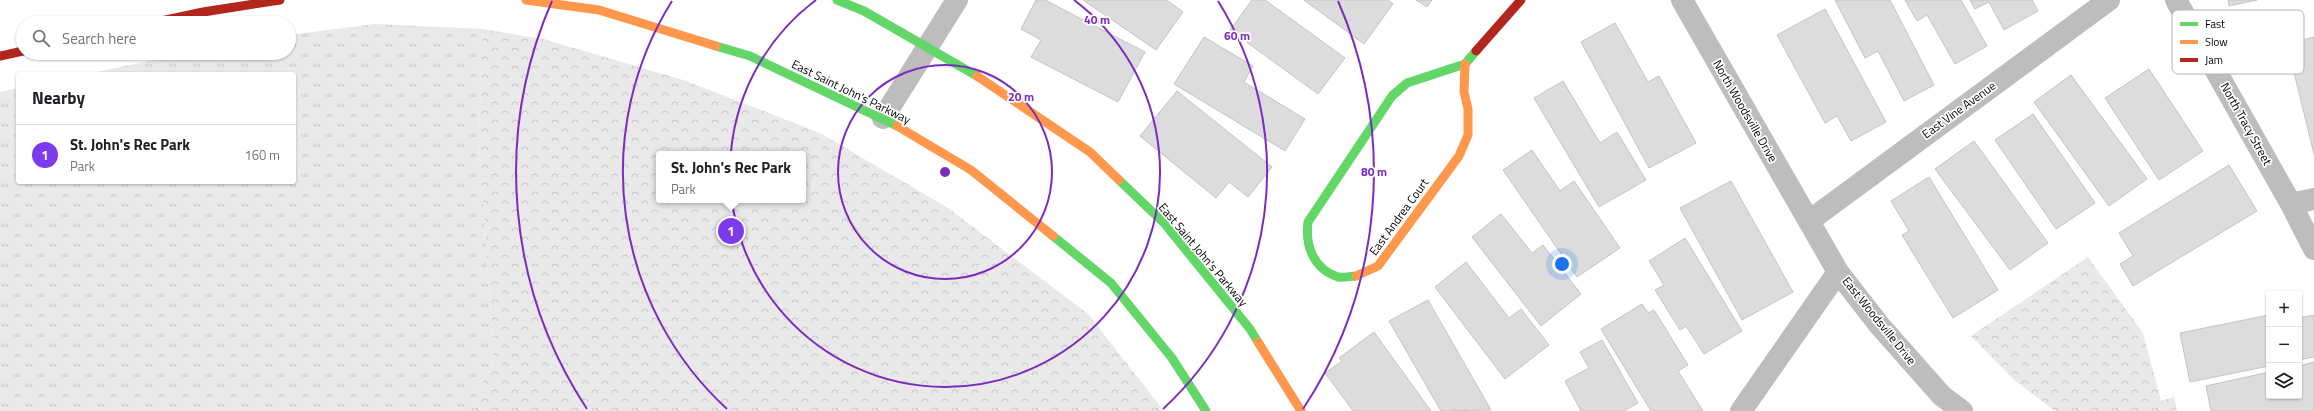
<!DOCTYPE html>
<meta charset="utf-8">
<style>
:root{--surface:#fff;--page:#f6f6f6;--text:#202124;--muted:#757577;--line:#e0e0e0;--accent:#7c3aed}
body{margin:0;font-family:"Titillium Web",sans-serif;background:var(--page);color:var(--text)}
.controls{position:absolute;right:12px;bottom:12px;display:grid;overflow:hidden;border-radius:4px;box-shadow:0 1px 3px #0004}
.controls button{width:36px;height:36px;display:grid;place-items:center;padding:0;border:0;border-bottom:1px solid var(--line);background:var(--surface);color:var(--text);font:20px sans-serif}
.you{position:absolute;left:1562px;top:264px;width:14px;height:14px;margin:-10px;border:3px solid #fff;border-radius:50%;background:#1a73e8;box-shadow:0 0 0 6px #1a73e833}
.badge{display:grid;place-items:center;width:26px;height:26px;border-radius:50%;background:var(--accent);color:#fff;font-size:13px;font-weight:700}
.pin{position:absolute;translate:-50% -50%;border:2px solid #fff;box-shadow:0 1px 4px #0006}
.popup{position:absolute;left:656px;top:151px;width:150px;height:52px;box-sizing:border-box;display:grid;place-content:center;border-radius:4px;background:var(--surface);filter:drop-shadow(0 1px 3px #0005);font-size:13px;white-space:nowrap;color:var(--muted)}
.popup b{font-size:15px;color:var(--text)}
.popup::after{content:'';position:absolute;left:50%;top:100%;margin-left:-8px;border:8px solid transparent;border-top-color:var(--surface)}
.list{margin:0;padding:0;list-style:none}
h2{display:flex;justify-content:space-between;align-items:center;height:52px;margin:0;padding:0 16px;font-size:17px}
h2 small{font-size:13px;font-weight:400;color:var(--muted)}
.list li{display:grid;grid-template-columns:26px 1fr auto;gap:12px;align-items:center;box-sizing:border-box;height:60px;padding:0 16px;border-top:1px solid var(--line)}
.list b{display:block;font-size:15px;white-space:nowrap}
.list p{margin:0;font-size:13px;white-space:nowrap;color:var(--muted)}
.list em{font-size:13px;font-style:normal;color:var(--muted)}
.icon{flex:none;width:22px;height:22px;fill:none;stroke:currentColor;stroke-width:2;stroke-linecap:round;stroke-linejoin:round}
.map{position:relative;flex:none;width:2314px;height:411px;overflow:hidden}
.search{position:absolute;background:var(--surface);box-shadow:0 1px 3px #0004;left:16px;top:16px;width:280px;height:44px;display:flex;align-items:center;gap:10px;box-sizing:border-box;padding:0 14px;border-radius:22px;color:var(--muted);font-size:15px}
.panel{position:absolute;background:var(--surface);box-shadow:0 1px 3px #0004;left:16px;top:72px;width:280px;height:112px;border-radius:4px}
.map>svg:first-child{display:block}
.grass{fill:url(#grass-tufts)}
.forest{fill:url(#forest-crowns);fill-rule:evenodd}
.building{fill:#dcdcdc;stroke:#c4c4c4}
.lines{fill:none;stroke-linecap:round;stroke-linejoin:round}
.street{stroke:#bdbdbd;stroke-width:22}
.fast{stroke:#63d668;stroke-width:9}
.slow{stroke:#ff974d;stroke-width:9}
.jam{stroke:#b3261e;stroke-width:9}
.ring{fill:none;stroke:#7b2cbf;stroke-width:2}
.labels{text-anchor:middle;stroke-width:3.5;stroke-linejoin:round;paint-order:stroke}
.street-label{font-size:12px;fill:#000;stroke:#fff}
.key{fill:#fff;stroke:#b2b2b2;stroke-width:1}
.key-label{font-size:11px;fill:#000}
.centre{fill:#7b2cbf;stroke:#fff;stroke-width:2}
.ring-label{font-size:12px;text-anchor:middle;font-weight:bold;fill:#7b2cbf;stroke:#fff;stroke-width:3.5;stroke-linejoin:round;paint-order:stroke}
</style>
<div class="map">
<svg width="2314" height="411" viewBox="0 0 2314 411">
<defs>
<pattern id="grass-tufts" width="24" height="20" patternUnits="userSpaceOnUse"><rect width="24" height="20" fill="#e9e9e9"/><path d="M3 7l-1-3M5 7V3M7 7l1-3M15 17l-1-3M17 17v-4M19 17l1-3" fill="none" stroke="#c6c6c6"/></pattern>
<pattern id="forest-crowns" width="20" height="18" patternUnits="userSpaceOnUse"><rect width="20" height="18" fill="#e9e9e9"/><path d="M2 6a3 3 0 1 1 6 0M12 15a3 3 0 1 1 6 0" fill="none" stroke="#c6c6c6"/></pattern>
</defs>
<rect width="100%" height="100%" fill="#fff"/>
<!-- grass -->
<path class="grass" d="M375,24L483,29L479,140L494,358L470,411H0V92L18,88V182H294V74H87L187,53H289V35Z"/>
<!-- forest -->
<path class="forest" d="M483,29L543,39L683,80L820,133L948,208L1088,314L1164,411H470L494,358L479,140ZM659,154H803V200H659Z
M2088,257L2143,333L2161,401L2174,397L2177,411H2055L2014,380L1971,336Z"/>
<!-- building -->
<path class="building" d="M1036,0H1045L1145,52L1118,102L1031,57L1041,40L1021,29Z
M1083,0H1167L1183,12L1156,50Z
M1252,0H1265L1345,58L1318,94L1230,30Z
M1304,0H1388L1393,4L1364,44Z
M1416,0H1432L1427,7Z
M1835,0H1890L1934,85L1904,101L1878,51L1865,58Z
M1905,0H1961L1987,46L1955,64L1927,15L1917,21Z
M1970,0H2032L2038,11L2004,30L1989,2L1975,9Z
M2228,0H2257L2229,6Z
M1825,9L1886,122L1851,141L1837,116L1825,123L1777,35Z
M1615,23L1648,82L1659,76L1696,143L1649,168L1581,42Z
M1204,37L1253,66L1244,82L1305,119L1285,151L1174,84Z
M2314,37V154L2287,44Z
M2149,69L2203,151L2159,180L2105,98Z
M2071,75L2147,179L2109,206L2034,102Z
M1563,81L1600,143L1617,132L1646,180L1599,207L1534,98Z
M1177,91L1272,167L1248,197L1229,182L1216,198L1140,136Z
M2033,114L2095,203L2056,229L1995,140Z
M1974,141L2048,243L2010,270L1935,169Z
M1532,150L1560,191L1574,181L1620,248L1577,277L1503,170Z
M2229,165L2257,211L2133,286L2120,264L2133,256L2119,233Z
M1929,177L1998,290L1953,318L1902,235L1909,231L1891,201Z
M1731,181L1793,292L1742,320L1680,208Z
M1501,214L1532,253L1543,245L1581,294L1541,326L1472,237Z
M1685,238L1742,331L1704,354L1686,326L1680,330L1655,290L1664,285L1649,261Z
M1466,262L1509,318L1521,309L1549,345L1505,379L1435,287Z
M1428,300L1491,410L1441,411L1389,321Z
M1642,304L1648,313L1654,310L1688,365L1678,371L1703,411H1651L1601,329Z
M2269,315V366L2190,382L2180,333Z
M2314,315V357L2299,360V318Z
M1374,332L1431,411H1353L1325,373L1342,361L1339,358Z
M1602,340L1638,403L1624,411H1581L1565,381L1589,368L1580,352Z
M2314,362V411H2211L2206,386L2269,372V396H2299V366Z"/>
<g class="lines">
<!-- street -->
<path class="street" d="M1682,0L1838,272L1880,326L1942,396L1962,411
M2176,0L2291,204L2314,249
M883,118L957,0
M2291,204L2314,199
M1809,221L2109,0
M1741,411L1838,272"/>
<!-- fast -->
<path class="fast" d="M837,0L864,11L977,76
M716,46L750,56L897,126
M1119,180L1164,223L1250,329L1258,342
M1053,236L1111,283L1172,358L1206,411
M1356,276C1351,276 1343,278 1338,277C1313,269 1305,245 1308,222L1392,96L1407,83L1465,64L1476,51"/>
<!-- slow -->
<path class="slow" d="M526,0L599,10L716,46
M977,76L1090,152L1119,180
M897,126L971,170L1053,236
M1356,276L1378,266L1459,156L1468,135V109L1464,92L1465,64
M1258,342L1301,411"/>
<!-- jam -->
<path class="jam" d="M152,23L203,12L280,0
M1476,51L1521,0
M0,56L23,51"/>
</g>
<!-- distance rings -->
<g class="ring">
<circle cx="945" cy="172" r="107"/>
<path d="M1074 0A215 215 0 1 1 816 0"/>
<path d="M727 409A322 322 0 0 1 672 1M1218 1A322 322 0 0 1 1163 409"/>
<path d="M587 409A429 429 0 0 1 552 1M1338 1A429 429 0 0 1 1303 409"/>
</g>
<g class="labels">
<!-- street labels -->
<g class="street-label">
<text transform="translate(851 92) rotate(26)" y="4">East Saint John's Parkway</text>
<text transform="translate(1959 110) rotate(-36)" y="4">East Vine Avenue</text>
<text transform="translate(1745 111) rotate(60)" y="4">North Woodsville Drive</text>
<text transform="translate(2246 124) rotate(61)" y="4">North Tracy Street</text>
<text transform="translate(1399 217) rotate(-54)" y="4">East Andrea Court</text>
<text transform="translate(1203 255) rotate(50)" y="4">East Saint John's Parkway</text>
<text transform="translate(1879 321) rotate(51)" y="4">East Woodsville Drive</text>
</g>
</g>
<!-- legend -->
<rect x="2172" y="10" width="132" height="64" rx="6" class="key"/>
<rect x="2180" y="22" width="18" height="4" fill="#63d668"/>
<rect x="2180" y="40" width="18" height="4" fill="#ff974d"/>
<rect x="2180" y="58" width="18" height="4" fill="#b3261e"/>
<g class="key-label">
<text x="2205" y="28">Fast</text>
<text x="2205" y="46">Slow</text>
<text x="2205" y="64">Jam</text>
</g>
<circle cx="945" cy="172" r="6" class="centre"/>
<g class="ring-label">
<text x="1097" y="24">40 m</text>
<text x="1237" y="40">60 m</text>
<text x="1021" y="101">20 m</text>
<text x="1374" y="176">80 m</text>
</g>
</svg>
<div class="controls">
<button>+</button>
<button>−</button>
<button><svg class="icon" aria-label="layers" viewBox="0 0 24 24"><path d="M12 4l9 5-9 5-9-5zM3 14l9 5 9-5"/></svg></button>
</div>
<div class="you"></div>
<div class="pin badge" style="left:731px;top:231px">1</div>
<div class="popup"><b>St. John's Rec Park</b>Park</div>
<div class="search"><svg class="icon" aria-label="search" viewBox="0 0 24 24"><circle cx="10" cy="10" r="6"/><path d="M15 15l6 6"/></svg>Search here</div>
<section class="panel">
<h2>Nearby<small></small></h2>
<ul class="list">
<li><span class="badge">1</span><div><b>St. John's Rec Park</b><p>Park</p></div><em>160 m</em></li>
</ul>
</section>
</div>
